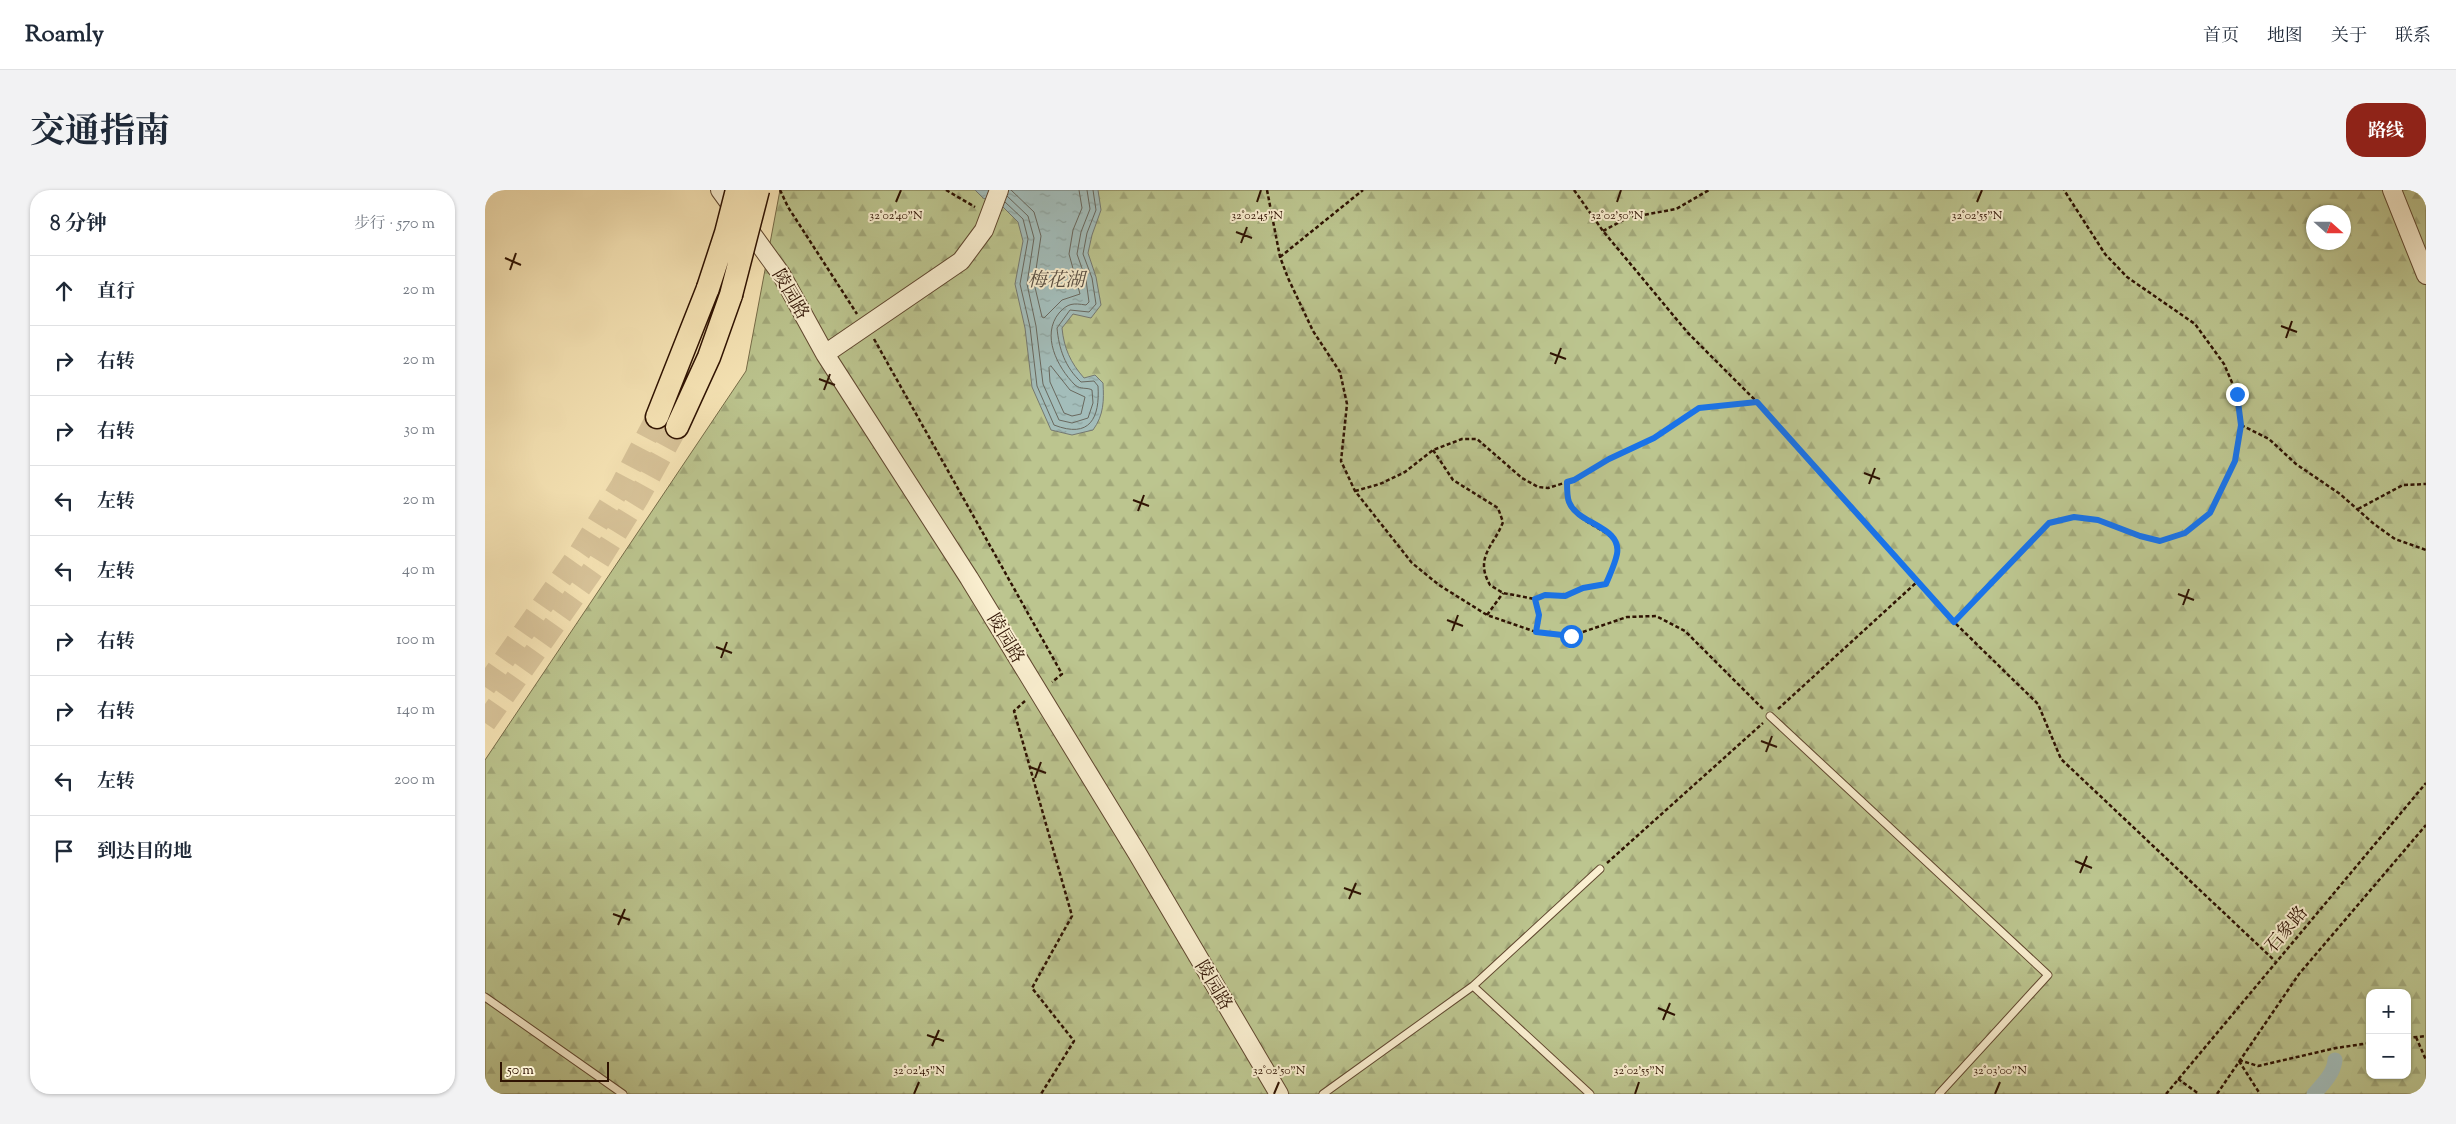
<!DOCTYPE html>
<html lang="zh">
<meta charset="utf-8">
<style>
:root{--surface:#fff;--page:#f2f2f3;--text:#1f2937;--muted:#747a83;--line:#e0e1e3;--accent:#8f2418}
body{margin:0;font-family:"Sorts Mill Goudy","Noto Serif SC",serif;background:var(--page);color:var(--text)}
.controls{position:absolute;right:15px;bottom:15px;display:grid;overflow:hidden;border-radius:10px;box-shadow:0 1px 4px #0004}
.controls button{width:45px;height:45px;display:grid;place-items:center;padding:0;border:0;border-bottom:1px solid var(--line);background:var(--surface);color:var(--text);font:25px sans-serif}
.compass{position:absolute;left:1821px;top:15px;width:45px;height:45px;border-radius:50%;background:var(--surface);box-shadow:0 1px 4px #0004;rotate:111deg}
.scale{position:absolute;left:15px;bottom:12px;width:109px;box-sizing:border-box;padding-left:5px;border:2px solid #2f1303;border-top:0;font-size:14px;line-height:18px;white-space:nowrap;color:#2f1303;-webkit-text-stroke:4px #faefd0;paint-order:stroke}
.stop{position:absolute;width:15px;height:15px;margin:-11px;border:4px solid #1a73e8;border-radius:50%;background:#fff}
.stop.end{background:#1a73e8;border-color:#fff;box-shadow:0 1px 5px #0008}
.list{margin:0;padding:0;list-style:none}
h2{display:flex;justify-content:space-between;align-items:center;height:65px;margin:0;padding:0 20px;font-size:21px}
h2 small{font-size:16px;font-weight:400;color:var(--muted)}
.list li{display:grid;grid-template-columns:32px 1fr auto;gap:15px;align-items:center;box-sizing:border-box;height:70px;padding:0 20px;border-top:1px solid var(--line)}
.list b{display:block;font-size:19px;white-space:nowrap}
.list em{font-size:16px;font-style:normal;color:var(--muted)}
.icon{flex:none;width:28px;height:28px;fill:none;stroke:currentColor;stroke-width:2;stroke-linecap:round;stroke-linejoin:round}
.map{position:relative;flex:none;width:1941px;height:904px;overflow:hidden;border-radius:20px}
header{display:flex;align-items:center;gap:30px;box-sizing:border-box;height:70px;padding:0 25px;background:var(--surface);border-bottom:1px solid var(--line)}
header strong{font-size:24px}
nav{display:flex;gap:28px;margin-inline-start:auto;font-size:18px}
.intro{display:flex;align-items:center;justify-content:space-between;box-sizing:border-box;height:120px;padding:0 30px}
h1{margin:0;font-size:35px}
.button{padding:12px 22px;border-radius:20px;background:var(--accent);color:#fff;font-size:18px;font-weight:700}
main{display:flex;gap:30px;padding:0 30px}
aside{flex:1;background:var(--surface);border-radius:20px;box-shadow:0 1px 4px #0004}
.map>svg:first-child{display:block}
.forest{fill:url(#forest-firs);stroke:#766c49;fill-rule:evenodd}
.water{fill:url(#water-ripples);stroke:#757971}
.lines{fill:none;stroke-linecap:round;stroke-linejoin:round}
.shore{stroke:#69685e;stroke-width:1}
.canal{stroke:#a3bdba;stroke-width:15}
.trunk-tunnel{stroke:#dac69c;stroke-width:22;stroke-dasharray:22 11;stroke-linecap:butt}
.service-casing{stroke:#614830;stroke-width:9}
.tertiary-casing{stroke:#614830;stroke-width:20}
.trunk-casing{stroke:#2f1303;stroke-width:25}
.path{stroke:#2f1303;stroke-width:2.5;stroke-dasharray:4 2.5;stroke-linecap:butt}
.service{stroke:#faefd0;stroke-width:7}
.tertiary{stroke:#faefd0;stroke-width:18}
.trunk{stroke:#f8e6b7;stroke-width:22}
.trunk-bridge-casing{stroke:#2f1303;stroke-width:25;stroke-linecap:butt}
.trunk-bridge{stroke:#f8e6b7;stroke-width:22}
.route{stroke:#1a73e8;stroke-width:6}
.ticks{fill:none;stroke:#2f1303;stroke-width:2}
.labels{text-anchor:middle;stroke-width:4;stroke-linejoin:round;paint-order:stroke}
.street-label{font-size:18px;fill:#2f1303;stroke:#faefd0}
.water-label{font-size:19px;font-style:italic;fill:#584e43;stroke:#faefd0}
.ticks-label{font-size:12px;text-anchor:middle;fill:#2f1303;stroke:#faefd0;stroke-width:4;stroke-linejoin:round;paint-order:stroke}
</style>
<header>
<strong>Roamly</strong>
<nav><a>首页</a><a>地图</a><a>关于</a><a>联系</a></nav>
</header>
<div class="intro"><h1>交通指南</h1><a class="button">路线</a></div>
<main>
<aside>
<h2>8 分钟<small>步行 · 570 m</small></h2>
<ul class="list">
<li><svg class="icon" aria-label="ahead" viewBox="0 0 24 24"><path d="M12 20V5M6 11l6-6 6 6"/></svg><div><b>直行</b></div><em>20 m</em></li>
<li><svg class="icon" aria-label="right" viewBox="0 0 24 24"><path d="M7 20v-9h11M14 6l5 5-5 5"/></svg><div><b>右转</b></div><em>20 m</em></li>
<li><svg class="icon" aria-label="right" viewBox="0 0 24 24"><path d="M7 20v-9h11M14 6l5 5-5 5"/></svg><div><b>右转</b></div><em>30 m</em></li>
<li><svg class="icon" aria-label="left" viewBox="0 0 24 24"><path d="M17 20v-9H6M10 6l-5 5 5 5"/></svg><div><b>左转</b></div><em>20 m</em></li>
<li><svg class="icon" aria-label="left" viewBox="0 0 24 24"><path d="M17 20v-9H6M10 6l-5 5 5 5"/></svg><div><b>左转</b></div><em>40 m</em></li>
<li><svg class="icon" aria-label="right" viewBox="0 0 24 24"><path d="M7 20v-9h11M14 6l5 5-5 5"/></svg><div><b>右转</b></div><em>100 m</em></li>
<li><svg class="icon" aria-label="right" viewBox="0 0 24 24"><path d="M7 20v-9h11M14 6l5 5-5 5"/></svg><div><b>右转</b></div><em>140 m</em></li>
<li><svg class="icon" aria-label="left" viewBox="0 0 24 24"><path d="M17 20v-9H6M10 6l-5 5 5 5"/></svg><div><b>左转</b></div><em>200 m</em></li>
<li><svg class="icon" aria-label="arrive" viewBox="0 0 24 24"><path d="M6 21V4h12l-3 4 3 4H6"/></svg><div><b>到达目的地</b></div></li>
</ul>
</aside>
<div class="map">
<svg width="1941" height="904" viewBox="0 0 1941 904">
<defs>
<pattern id="forest-firs" width="22" height="20" patternUnits="userSpaceOnUse" patternTransform="scale(1.25)"><rect width="22" height="20" fill="#bcc58f"/><path d="M5 1l3.5 6h-7zM16 11l3.5 6h-7z" fill="#a2a87a"/></pattern>
<pattern id="water-ripples" width="26" height="14" patternUnits="userSpaceOnUse" patternTransform="scale(1.25)"><rect width="26" height="14" fill="#a3bdba"/><path d="M2 4q2-2 4 0t4 0M15 11q2-2 4 0t4 0" fill="none" stroke="#8da29e"/></pattern>
</defs>
<rect width="100%" height="100%" fill="#f8e6b7"/>
<filter id="stains"><feTurbulence type="fractalNoise" baseFrequency=".004" numOctaves="4"/><feColorMatrix values="0 0 0 0 .2 0 0 0 0 .09 0 0 0 0 .02 0 0 0 .5 -.17"/></filter>
<radialGradient id="worn" r=".72"><stop offset=".6" stop-color="#630" stop-opacity="0"/><stop offset="1" stop-color="#630" stop-opacity=".3"/></radialGradient>
<!-- forest -->
<path class="forest" d="M295,0H1941V904H0V570L261,181ZM1828,22H1858V52H1828ZM1885,803H1922V885H1885Z"/>
<!-- water -->
<path class="water" d="M490,0H613L616,20L607,45L603,63L611,87L616,115L606,128L588,124L577,138C579,158 585,172 599,188L610,185L618,193C619,210 619,225 608,240L587,245L566,240L547,197L540,138L530,94L538,51L533,32L517,16L498,8Z"/>
<g class="lines">
<!-- shore -->
<path class="shore" d="M526,0L549,22L556,46L549,93L557,127L559,128L577,110L595,104L584,64L588,40L597,18L594,0
M522,6L543,26L549,48L542,94L551,136L558,194L574,230L587,233L603,228L608,213L607,200C602,197 596,200 590,195C572,177 556,145 574,123C583,113 588,113 601,115L604,112L601,90L592,64L596,42L605,19L602,0
M520,12L538,29L543,49L535,94L545,137L552,196L569,235C605,249 615,228 613,196L609,191L596,192C580,177 574,159 572,138L585,120L604,122L611,114L607,88L598,64L602,43L611,20L608,0
M566,176L585,200L600,207L596,224L587,226L579,223L565,192L564,178Z"/>
<!-- canal -->
<path class="canal" d="M1829,904C1838,894 1849,883 1850,870"/>
<!-- trunk-tunnel -->
<path class="trunk-tunnel" d="M0,497L95,362L136,296L172,227
M0,533L112,374L153,308L192,237"/>
<defs>
<path id="service" d="M1285,526L1563,785L1454,904
M988,796L1105,904
M0,807L138,904
M838,904L988,796L1115,679"/>
<path id="tertiary" d="M235,0L296,84L340,164L484,388L652,663L794,904
M1907,0L1941,85
M340,164L476,71L499,40L514,0"/>
<path id="trunk" d="M172,227L223,98
M192,237L224,167L246,105"/>
</defs>
<!-- service casing -->
<use href="#service" class="service-casing"/>
<!-- tertiary casing -->
<use href="#tertiary" class="tertiary-casing"/>
<!-- trunk casing -->
<use href="#trunk" class="trunk-casing"/>
<!-- path -->
<path class="path" d="M295,0L303,17L372,124
M461,0L490,17
M782,0L795,67L803,88L828,141L855,182L862,214L856,271L870,301L927,373L954,395L1002,425L1051,442L1086,446L1142,427L1171,426L1200,441L1278,519
M1089,0L1118,41L1203,143L1272,212L1469,432L1553,514L1576,569L1790,771
M1118,41L1142,28L1191,19L1224,0
M795,67L878,0
M389,149L577,484L567,492
M1756,235L1784,249L1811,274L1855,304L1889,334L1910,349L1941,360
M948,260L968,290L1013,318L1018,332C1009,356 989,367 1005,395L1018,403L1050,409L1061,405H1080L1098,398L1121,394L1132,365L1130,350C1116,337 1092,331 1084,313C1082,307 1082,298 1082,293
M870,301L895,294L920,282L948,260L977,249H992L1037,288L1053,297L1063,298L1089,290L1124,269L1169,248L1214,218L1271,212
M1873,319L1918,295L1941,294
M1050,409L1054,425L1051,442
M1002,425L1018,403
M1469,432L1564,333L1589,327L1613,330L1655,346L1675,351L1700,343L1725,323L1750,271L1756,235L1752,204L1739,174L1710,134L1642,87L1620,64L1579,0
M540,511L529,521L587,726L547,798L589,851L556,904
M1293,519L1433,391
M1122,673L1278,533
M1931,847L1941,870
M1922,848L1941,846
M1754,870L1773,876L1851,858L1885,853
M1754,871L1775,904
M1693,889L1714,904
M1681,904L1941,593
M1732,904L1814,784L1941,635"/>
<!-- service -->
<use href="#service" class="service"/>
<!-- tertiary -->
<use href="#tertiary" class="tertiary"/>
<!-- trunk -->
<use href="#trunk" class="trunk"/>
<defs>
<path id="trunk-bridge" d="M223,98L241,43L252,0
M246,105L273,0"/>
</defs>
<!-- trunk-bridge casing -->
<use href="#trunk-bridge" class="trunk-bridge-casing"/>
<!-- trunk-bridge -->
<use href="#trunk-bridge" class="trunk-bridge"/>
</g>
<g class="lines">
<!-- route -->
<path class="route" d="M1086,446L1051,442L1054,425L1050,409L1060,405L1080,406L1098,398L1121,394C1125,384 1130,374 1132,364C1137,336 1093,335 1084,312C1082,307 1082,298 1082,292L1089,290L1124,269L1169,248L1214,218L1272,212L1469,432L1564,333L1589,327L1613,330L1655,346L1675,351L1700,343L1725,323L1750,271L1756,235L1752,204"/>
</g>
<!-- ticks -->
<path class="ticks" d="M411,12L416,0M772,12L776,0M1132,12L1136,0M1492,12L1497,0M751,42L767,48M756,53L762,37M20,68L36,75M25,80L31,63M1796,136L1812,142M1801,148L1807,131M1065,163L1081,169M1070,174L1076,158M334,189L350,195M339,200L345,184M1379,283L1395,289M1384,294L1390,278M648,310L664,316M653,321L659,305M1693,404L1709,410M1698,415L1704,399M962,430L978,436M967,441L973,425M231,457L247,463M236,468L242,452M1276,551L1292,557M1281,562L1287,546M545,577L561,583M550,588L556,572M1590,671L1607,678M1595,683L1602,666M859,698L876,704M864,709L871,693M128,724L145,730M133,735L140,719M1173,818L1190,825M1178,830L1185,813M442,845L459,851M447,856L454,840M429,904L434,892M789,904L794,892M1150,904L1154,892M1510,904L1515,892"/>
<g class="labels">
<!-- street labels -->
<g class="street-label">
<text transform="translate(306 104) rotate(60)" y="6">陵园路</text>
<text transform="translate(521 448) rotate(59)" y="6">陵园路</text>
<text transform="translate(1801 739) rotate(-50)" y="6">石象路</text>
<text transform="translate(729 795) rotate(59)" y="6">陵园路</text>
</g>
<!-- water labels -->
<g class="water-label">
<text x="571" y="96">梅花湖</text>
</g>
</g>
<g class="ticks-label">
<text x="411" y="29">32°02'40"N</text>
<text x="772" y="29">32°02'45"N</text>
<text x="1132" y="29">32°02'50"N</text>
<text x="1492" y="29">32°02'55"N</text>
<text x="434" y="884">32°02'45"N</text>
<text x="794" y="884">32°02'50"N</text>
<text x="1154" y="884">32°02'55"N</text>
<text x="1515" y="884">32°03'00"N</text>
</g>
<rect width="100%" height="100%" filter="url(#stains)"/>
<rect width="100%" height="100%" fill="url(#worn)"/>
</svg>
<div class="controls">
<button>+</button>
<button>−</button>
</div>
<svg class="compass" viewBox="-18 -18 36 36"><path d="M0-13l5 13h-10z" fill="#e53935"/><path d="M0 13l5-13h-10z" fill="#747a83"/></svg>
<div class="scale">50 m</div>
<div class="stop" style="left:1086px;top:446px"></div>
<div class="stop end" style="left:1752px;top:204px"></div>
</div>
</main>
